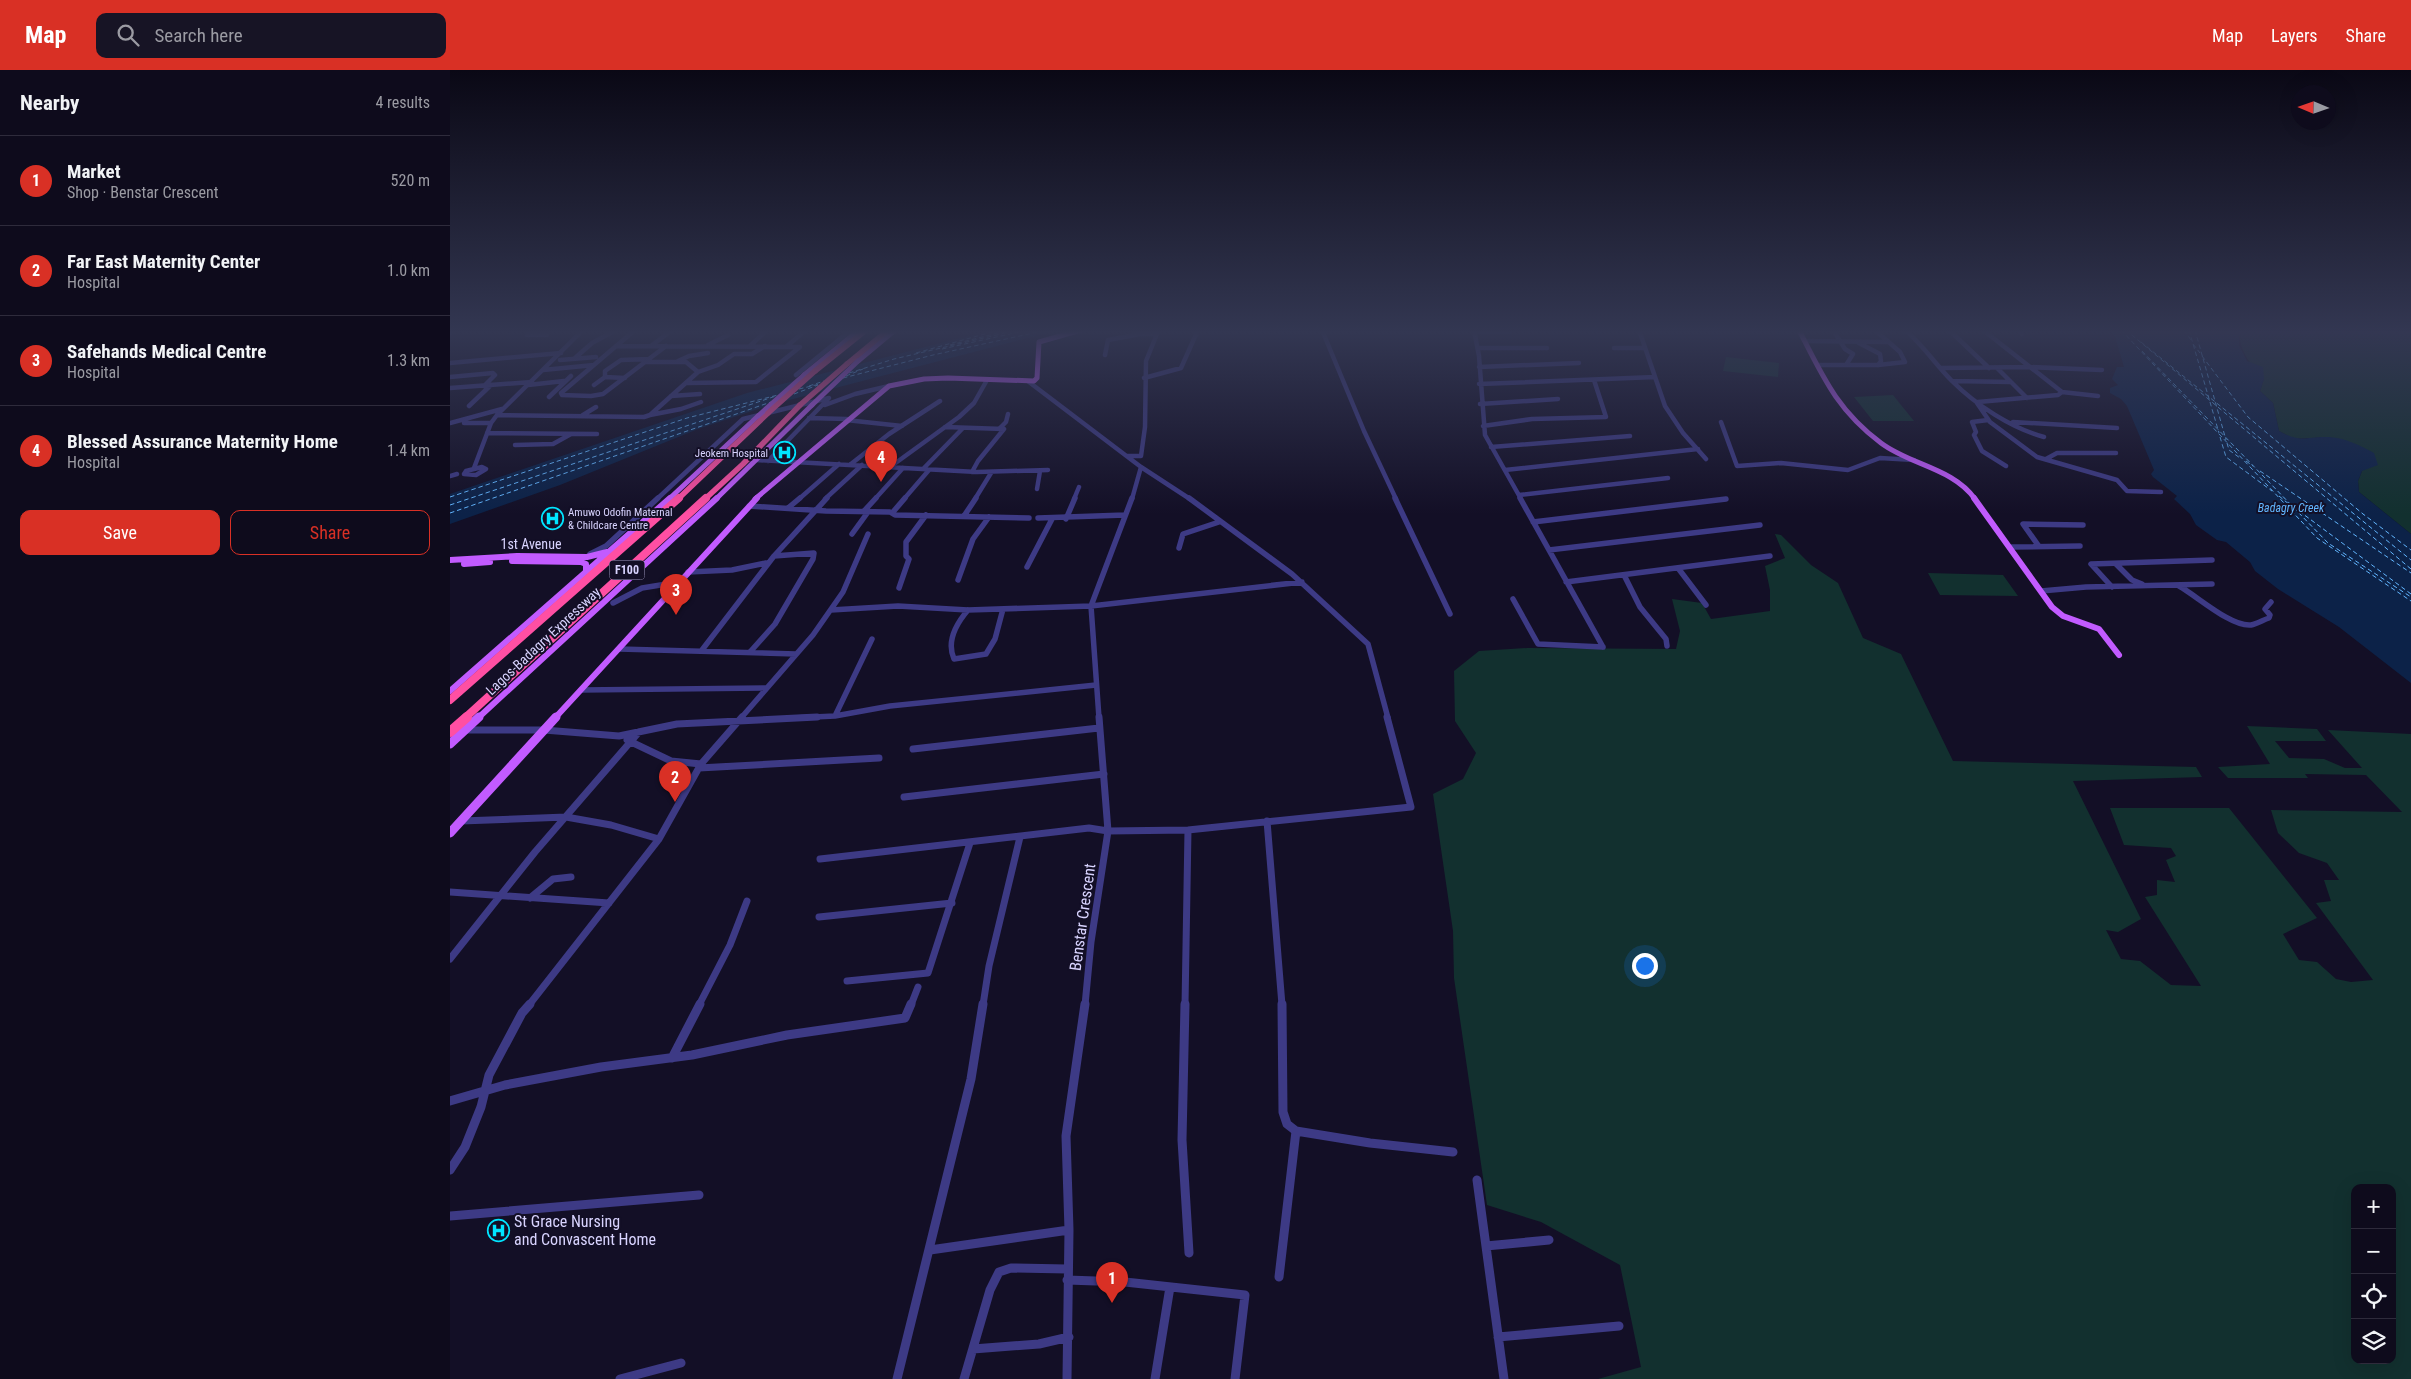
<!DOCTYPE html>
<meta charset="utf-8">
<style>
:root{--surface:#0e0b1c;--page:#171425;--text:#f1f3f6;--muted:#9b9ba3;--line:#2e2b3b;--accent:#d93025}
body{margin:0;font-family:"Roboto Condensed",sans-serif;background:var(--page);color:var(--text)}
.controls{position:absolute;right:15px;bottom:15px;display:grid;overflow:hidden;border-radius:10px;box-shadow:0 5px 20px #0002}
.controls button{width:45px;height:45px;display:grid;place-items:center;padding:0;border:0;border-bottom:1px solid var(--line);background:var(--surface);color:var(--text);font:25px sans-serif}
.compass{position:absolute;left:1841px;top:15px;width:45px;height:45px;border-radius:50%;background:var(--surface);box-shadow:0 5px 20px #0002;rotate:272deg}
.you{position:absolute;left:1194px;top:895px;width:18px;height:18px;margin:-12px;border:4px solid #fff;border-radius:50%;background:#1a73e8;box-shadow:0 0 0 8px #1a73e833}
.badge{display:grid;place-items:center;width:32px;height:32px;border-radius:50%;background:var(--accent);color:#fff;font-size:16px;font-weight:700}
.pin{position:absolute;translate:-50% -41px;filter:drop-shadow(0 1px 2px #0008)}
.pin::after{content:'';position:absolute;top:26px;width:18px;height:15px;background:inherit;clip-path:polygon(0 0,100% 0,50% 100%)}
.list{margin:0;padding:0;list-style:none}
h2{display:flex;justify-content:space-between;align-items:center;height:65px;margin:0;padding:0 20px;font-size:21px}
h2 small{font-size:16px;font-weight:400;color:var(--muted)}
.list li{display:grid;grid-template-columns:32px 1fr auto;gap:15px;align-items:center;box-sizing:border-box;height:90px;padding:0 20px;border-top:1px solid var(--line)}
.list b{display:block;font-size:19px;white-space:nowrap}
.list p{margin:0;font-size:16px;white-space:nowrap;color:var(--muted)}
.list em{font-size:16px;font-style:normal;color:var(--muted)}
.actions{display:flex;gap:10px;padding:15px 20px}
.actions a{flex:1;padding:11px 0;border:1px solid var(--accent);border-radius:10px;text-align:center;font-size:18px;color:var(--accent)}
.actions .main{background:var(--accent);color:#fff}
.icon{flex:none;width:28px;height:28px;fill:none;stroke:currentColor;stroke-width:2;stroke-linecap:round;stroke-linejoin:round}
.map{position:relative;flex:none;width:1961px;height:1309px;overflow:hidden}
header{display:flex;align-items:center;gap:30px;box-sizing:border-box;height:70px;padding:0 25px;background:var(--accent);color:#fff}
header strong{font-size:24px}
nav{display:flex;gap:28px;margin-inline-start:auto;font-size:18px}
.search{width:350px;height:45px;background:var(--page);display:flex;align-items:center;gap:12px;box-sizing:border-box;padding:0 18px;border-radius:10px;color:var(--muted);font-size:19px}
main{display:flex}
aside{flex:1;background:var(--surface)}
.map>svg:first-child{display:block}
.green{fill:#12302f;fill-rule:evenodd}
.water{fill:#0c2248}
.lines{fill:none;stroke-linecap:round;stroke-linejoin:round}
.ferry{stroke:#62b6ff;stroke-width:1;stroke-dasharray:4.5 3;stroke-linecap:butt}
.minor-far3{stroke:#3d3a85;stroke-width:4.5}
.minor-far2{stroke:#3d3a85;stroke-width:5.5}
.minor-far1{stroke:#3d3a85;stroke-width:7}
.minor{stroke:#3d3a85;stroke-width:9}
.major-far2{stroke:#c25bff;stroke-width:5}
.major-far1{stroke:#c25bff;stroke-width:6}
.major{stroke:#c25bff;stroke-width:9}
.highway-far2{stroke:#ff4fa3;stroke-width:5.5}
.highway-far1{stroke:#ff4fa3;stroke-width:8}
.highway{stroke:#ff4fa3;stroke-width:10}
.major-bridge{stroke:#c25bff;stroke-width:5}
.highway-bridge{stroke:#ff4fa3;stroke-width:5.5}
.labels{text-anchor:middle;stroke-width:4;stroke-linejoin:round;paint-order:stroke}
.far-poi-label{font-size:11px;fill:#d9d4ff;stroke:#130f26;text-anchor:end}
.far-water-label{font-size:12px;font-style:italic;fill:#62b6ff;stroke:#130f26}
.shield{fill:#130f26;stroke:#9e99be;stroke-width:1}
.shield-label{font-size:12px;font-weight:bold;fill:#d9d4ff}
.street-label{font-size:14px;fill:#d9d4ff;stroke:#130f26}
.near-street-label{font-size:16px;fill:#d9d4ff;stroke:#130f26}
.near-poi-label{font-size:16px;fill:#d9d4ff;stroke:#130f26;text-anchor:start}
</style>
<header>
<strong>Map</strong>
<div class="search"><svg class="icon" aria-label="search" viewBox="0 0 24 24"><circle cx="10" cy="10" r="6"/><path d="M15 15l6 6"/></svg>Search here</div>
<nav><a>Map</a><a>Layers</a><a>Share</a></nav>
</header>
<main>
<aside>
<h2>Nearby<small>4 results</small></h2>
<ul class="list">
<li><span class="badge">1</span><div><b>Market</b><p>Shop · Benstar Crescent</p></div><em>520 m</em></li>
<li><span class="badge">2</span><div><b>Far East Maternity Center</b><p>Hospital</p></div><em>1.0 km</em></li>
<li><span class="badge">3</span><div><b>Safehands Medical Centre</b><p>Hospital</p></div><em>1.3 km</em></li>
<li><span class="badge">4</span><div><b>Blessed Assurance Maternity Home</b><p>Hospital</p></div><em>1.4 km</em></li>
</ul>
<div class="actions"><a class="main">Save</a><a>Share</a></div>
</aside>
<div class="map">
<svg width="1961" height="1309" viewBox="0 0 1961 1309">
<rect width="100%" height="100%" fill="#130f26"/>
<!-- green -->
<path class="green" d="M1789,260H1961V464L1909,422L1908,411L1912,401L1880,367L1844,369L1829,361L1823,333L1810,321L1814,309C1799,293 1790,282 1789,260Z
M1276,287L1329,293L1328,307L1273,301Z
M1443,325L1464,351H1423L1404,327Z
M1325,464L1331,465L1361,495L1388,513L1413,568L1451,584L1503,691L1746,697L1752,707L1623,711L1691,849L1668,862L1656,860L1671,889L1690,891L1721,915L1751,916L1695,827L1707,825V810L1725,812L1716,790L1726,786L1721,778L1674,775L1660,738H1779L1867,848L1833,864L1849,890L1867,892L1886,909L1901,912L1923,910L1866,833L1881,831L1874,810H1889L1877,793L1849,783L1828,763L1821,740L1952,742L1916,705L1855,704L1858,708H1778L1768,697L1820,694L1797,656L1867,659L1876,671H1825L1839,688L1874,689L1895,698H1912L1878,660L1961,664V1309H1148L1191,1297L1170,1195L1091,1152L1037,1135L1004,908L1003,861L983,724L1013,709L1026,683L1005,651L1004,601L1029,581L1078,578L1226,579L1230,561L1222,529L1252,533L1261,549L1320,541V520L1315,496L1335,488ZM1905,1118H1942V1290H1905Z
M1478,503L1553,505L1568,526L1490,525Z"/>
<!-- water -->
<path class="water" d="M541,260H608L320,335L248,359L110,415L0,454V424L297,323Z
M1663,260H1789V275L1797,291L1813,297L1814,309L1810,321L1823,333L1829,361C1852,374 1856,366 1879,367C1896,368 1909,375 1924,383L1928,395L1912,401L1908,411L1909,422L1961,464V613L1889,557L1828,519L1805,501L1800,492L1776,472L1767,470L1746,455L1740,444L1724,429L1727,426L1703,407L1701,404L1704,400L1677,336L1671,329L1660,323V318L1668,315L1662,309L1667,297H1674Z"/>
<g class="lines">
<!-- ferry -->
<path class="ferry" d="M1671,260L1867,468L1961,531
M1676,260L1961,499
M1734,260L1741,270
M1739,260L1769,363
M1745,260L1776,370
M552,263L564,260
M1691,272L1961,490
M1743,274L1750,283
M500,275L552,262
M492,279L578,260
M1692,281L1878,473L1961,527
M466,283L549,260
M1752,286L1798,347L1913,444L1961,480
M399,303L444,289L568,260
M396,306L413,299
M393,308L483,285L597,260
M359,316L374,311
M349,319L370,314
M344,324L368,315
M1770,367L1776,387L1822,421
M1777,373L1779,380L1790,388
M1796,391L1803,396
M1810,401L1961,503
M1829,426L1840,435
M0,427L237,348L328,325
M0,435L326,326
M1849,441L1961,524
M0,443L321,332"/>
<!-- minor-far3 -->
<path class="minor-far3" d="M83,260L77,265H97
M185,260L111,323L112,325L141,326L153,324L216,276
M872,260L914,361L946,429
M1024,260L1029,286L1035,365L1071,429
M1189,260L1215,336L1233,363L1256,389
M1383,260L1395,279L1403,284L1396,295
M1455,260C1473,275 1486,295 1502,311C1526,335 1561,358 1594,367
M1499,260L1539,298
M1533,260L1612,322L1648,326
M1568,260L1572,264
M1025,262H1060
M0,263L4,260
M1355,271L1437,272
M1409,273L1430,284L1431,291L1428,295
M258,275L278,265
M166,276L350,277L306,312L237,313
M201,276L222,260
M300,276L317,260
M337,276L356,260
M1028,278H1097
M1164,278H1195
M655,285L658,270L690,264H707L696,291L695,357L691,386H677
M125,288L142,273L166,260
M110,290L146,287
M228,291L239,286L258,283
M0,293L111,283
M1367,295H1428L1455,292L1450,282L1425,260
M1029,297L1129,293
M1491,298L1579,297L1652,300
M1547,298L1577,328
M93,300L144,295
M248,302L268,295L284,284H302L315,276
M346,305L401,260
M0,307L43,303L45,305L34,316
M155,307L175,308
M694,308L731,298L748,260
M1502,311L1560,312
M579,312L691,397L740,429
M1029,314L1205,307
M78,315L114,311
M144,315L155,307V301L171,290L199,289
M0,318L82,312
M221,326L250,324
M99,327L121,306
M1528,332L1608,325L1612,322
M1527,333L1540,352L1587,387L1667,410L1677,421L1711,422
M1030,334L1108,329
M375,335L405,324L439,316
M19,336L41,315
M47,345L194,347L200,345L248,302L236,292H195
M133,345L146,337
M200,345L231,339L251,332
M359,348L397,349
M396,350L452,356
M1538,350L1522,352L1526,362L1524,365L1532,381L1556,396
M1271,352L1287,396L1331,393L1398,400L1430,388L1464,390
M1563,352L1667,358
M0,353L52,339
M14,353H41
M1033,356L1082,349L1156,347L1144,310
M495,357L554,359
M549,359L556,352L558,344
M37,363L147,364
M65,375L103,374L121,364
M1041,377L1180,366
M1596,389L1607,383H1666
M306,390L527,402L598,400
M401,394L439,364L490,331
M32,397L36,399L26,405L14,404L16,401Z
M440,397L509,347L524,333L537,310
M24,398L41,353L47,345L133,260
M473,399L513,358
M1055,400L1248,379
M522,402L528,391L554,359
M0,406L7,404
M587,419L590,401
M1069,425L1218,408
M207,429L293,349L379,328L318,391
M349,429L389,394
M375,429L412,395
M425,429L453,398
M454,429L479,400
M525,429L541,403
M624,429L629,417
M682,429L691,397"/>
<!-- minor-far2 -->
<path class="minor-far2" d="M739,428L842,504L918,574L938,648
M945,428L1000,544
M1070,428L1153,577
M299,436L376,441L440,442L445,445L579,448
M338,438L350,428
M414,441L426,428
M443,442L455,428
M514,446L526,428
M588,448L675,445
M616,449L625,428
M1083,452L1276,429
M402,464L418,442
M1588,475L1573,454L1633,455
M1560,477L1630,476
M729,478L733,464L769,452
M1099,480L1310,455
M140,484L156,476L208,428
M324,486L377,428
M1666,494L1682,510L1692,514
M577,497L602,449
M1228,498L1256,535
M238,502L282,500L316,493
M1174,505L1190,537L1216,569L1217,576
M508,510L523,469L539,447
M1116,512L1320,486
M1729,516C1747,526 1781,557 1801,555C1807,554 1813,550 1819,548L1820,545L1815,539L1821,532
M1662,517L1641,494L1762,490
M449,518L459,489L456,486V472L476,445
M1591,521L1636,517L1762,514
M1063,529L1088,574L1153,577
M163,533L192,518L229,512
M381,540L448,536L518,540L641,536L852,512
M518,540C506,554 496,571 504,589L536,584L545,569L553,539
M169,579L346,584
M252,580L324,486L364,483L363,489L325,554L300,582
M131,620L315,618
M385,646L422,569
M291,648L363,565L393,522L418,464
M342,648L385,646L440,636L646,615
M649,648L641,536L682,428"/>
<!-- minor-far1 -->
<path class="minor-far1" d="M15,660H94L169,666L227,654L367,647
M177,670L221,691L251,694
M463,679L649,658
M249,698L429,688
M454,727L654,704
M11,751L116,747L161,755L209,769
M817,751L832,935
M370,789L639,758L658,761L738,760L961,737L937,647
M0,822L159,833
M80,828L103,809L121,807
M369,847L502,833
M0,889L85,782L189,662
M397,911L478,903L520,773
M79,935L209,769L251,694L292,647
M249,935L280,875L297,831
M461,935L468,917
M533,935L539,896L570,767
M635,935L641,872L658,761L649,647
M735,935L738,760"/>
<!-- minor -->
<path class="minor" d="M735,934L732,1070L739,1183
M832,934L833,1042L837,1054L846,1061L920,1073L1003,1082
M222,988L250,934
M0,1031L55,1015L151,997L242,985L337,965L455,948L461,934
M0,1100L15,1077L31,1037L39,1005L72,943L80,934
M1027,1110L1054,1309
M0,1146L249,1125
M1036,1176L1099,1170
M480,1180L619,1160
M829,1207L846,1061
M617,1210L675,1212L795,1225L785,1309
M1048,1267L1169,1256
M523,1279L589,1274L619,1267
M170,1309L231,1293
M447,1309L521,1009L533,934
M514,1309L540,1220L549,1202L561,1198L617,1199
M617,1309L619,1160L616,1066L635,934
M705,1309L720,1217"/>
<!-- major-far2 -->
<path class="major-far2" d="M1349,260C1373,307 1387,340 1431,373C1460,395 1503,398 1525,429
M408,291L445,260
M354,305L409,260
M219,429L308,346
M266,429L362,335
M305,429L439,316L474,309L498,308L584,311L587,308L589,272L631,260"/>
<!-- major-far1 -->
<path class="major-far1" d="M1524,428L1602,537L1613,546L1649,559L1669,585
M0,490L67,486L137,487L157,482
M62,491L131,492L136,494V502
M14,494L40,492
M0,621L220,428
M28,648L267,428
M105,648L307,428"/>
<!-- major -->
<path class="major" d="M0,674L29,647
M0,763L106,647"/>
<!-- highway-far2 -->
<path class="highway-far2" d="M397,294L438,260
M365,301L416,260
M228,429L318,343
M255,429L293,394L350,335"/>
<!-- highway-far1 -->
<path class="highway-far1" d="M0,630L229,428
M15,648L256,428"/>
<!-- highway -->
<path class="highway" d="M0,662L17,647"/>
<!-- major-bridge -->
<path class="major-bridge" d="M362,335L408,291
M308,346L354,305"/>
<!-- highway-bridge -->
<path class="highway-bridge" d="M350,335L397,294
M318,343L365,301"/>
</g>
<!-- sky -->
<linearGradient id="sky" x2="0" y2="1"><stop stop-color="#0a0815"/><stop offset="0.59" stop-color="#333752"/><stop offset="1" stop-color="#333752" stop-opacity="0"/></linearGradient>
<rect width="1961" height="444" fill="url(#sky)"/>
<!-- icons -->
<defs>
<symbol id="hospital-ring" viewBox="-11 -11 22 22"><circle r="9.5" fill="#130f26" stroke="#00e5ff" stroke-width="1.5"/><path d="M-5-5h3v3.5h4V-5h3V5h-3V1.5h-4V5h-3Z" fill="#00e5ff"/></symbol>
</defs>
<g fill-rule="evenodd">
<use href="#hospital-ring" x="322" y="370" width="25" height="25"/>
<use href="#hospital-ring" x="90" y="436" width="25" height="25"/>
<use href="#hospital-ring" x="36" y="1148" width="25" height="25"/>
</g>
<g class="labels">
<!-- far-poi labels -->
<g class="far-poi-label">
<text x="318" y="387">Jeokem Hospital</text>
<text x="118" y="446" text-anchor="start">Amuwo Odofin Maternal<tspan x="118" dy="13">&amp; Childcare Centre</tspan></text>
</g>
<!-- far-water labels -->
<g class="far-water-label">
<text x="1841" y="442">Badagry Creek</text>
</g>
<!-- shield labels -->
<rect class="shield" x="159.5" y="490.5" width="35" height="19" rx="4"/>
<g class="shield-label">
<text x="177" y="504">F100</text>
</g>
<!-- street labels -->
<g class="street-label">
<text x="81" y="479">1st Avenue</text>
<text transform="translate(93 571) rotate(-43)" y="5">Lagos-Badagry Expressway</text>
</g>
<!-- near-street labels -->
<g class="near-street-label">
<text transform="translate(632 847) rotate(-82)" y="6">Benstar Crescent</text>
</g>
<!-- near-poi labels -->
<g class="near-poi-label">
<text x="64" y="1157">St Grace Nursing<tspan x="64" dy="18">and Convascent Home</tspan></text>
</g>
</g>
</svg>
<div class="controls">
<button>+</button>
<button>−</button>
<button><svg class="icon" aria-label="locate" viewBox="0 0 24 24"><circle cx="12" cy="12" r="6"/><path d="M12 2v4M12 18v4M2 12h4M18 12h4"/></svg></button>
<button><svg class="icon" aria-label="layers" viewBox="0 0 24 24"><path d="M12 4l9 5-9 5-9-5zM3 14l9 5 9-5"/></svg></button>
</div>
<svg class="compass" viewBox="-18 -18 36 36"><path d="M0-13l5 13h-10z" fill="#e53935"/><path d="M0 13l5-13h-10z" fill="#9b9ba3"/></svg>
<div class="you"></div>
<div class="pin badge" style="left:662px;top:1233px">1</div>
<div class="pin badge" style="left:225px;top:732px">2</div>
<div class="pin badge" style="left:226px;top:545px">3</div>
<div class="pin badge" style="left:431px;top:412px">4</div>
</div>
</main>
